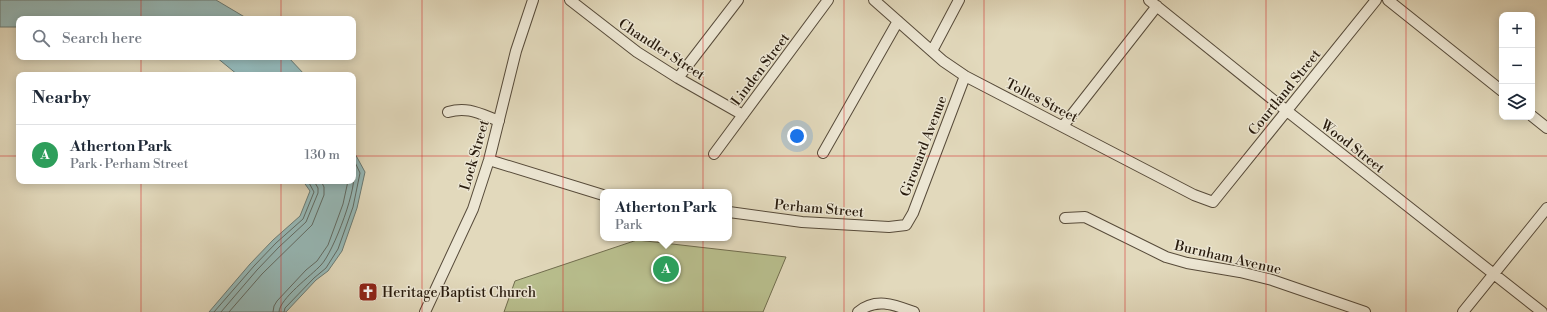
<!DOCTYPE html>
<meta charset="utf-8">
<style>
:root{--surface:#fff;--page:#f6f6f7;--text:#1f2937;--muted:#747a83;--line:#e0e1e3;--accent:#db2777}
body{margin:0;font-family:"Libre Bodoni",serif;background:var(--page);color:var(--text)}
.controls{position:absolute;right:12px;top:12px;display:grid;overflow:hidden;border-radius:8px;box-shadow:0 2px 10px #0003}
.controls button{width:36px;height:36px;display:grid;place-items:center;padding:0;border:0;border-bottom:1px solid var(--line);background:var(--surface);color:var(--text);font:20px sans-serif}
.you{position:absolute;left:797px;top:136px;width:14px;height:14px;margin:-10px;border:3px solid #fff;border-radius:50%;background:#1a73e8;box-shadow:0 0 0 6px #1a73e833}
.badge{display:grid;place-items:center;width:26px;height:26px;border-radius:50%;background:var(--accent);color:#fff;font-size:13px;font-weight:700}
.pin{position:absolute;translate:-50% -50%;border:2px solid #fff;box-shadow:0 1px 4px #0006}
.popup{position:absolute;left:600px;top:189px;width:132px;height:52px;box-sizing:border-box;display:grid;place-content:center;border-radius:8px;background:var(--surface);filter:drop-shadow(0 1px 3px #0005);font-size:13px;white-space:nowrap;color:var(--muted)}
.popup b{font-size:15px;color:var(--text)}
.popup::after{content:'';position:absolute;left:50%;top:100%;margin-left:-8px;border:8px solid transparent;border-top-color:var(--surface)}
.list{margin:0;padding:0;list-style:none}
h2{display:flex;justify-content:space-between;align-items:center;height:52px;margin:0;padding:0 16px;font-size:17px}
h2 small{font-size:13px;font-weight:400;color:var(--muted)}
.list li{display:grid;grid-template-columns:26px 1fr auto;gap:12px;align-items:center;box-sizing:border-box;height:60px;padding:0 16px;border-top:1px solid var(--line)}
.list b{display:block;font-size:15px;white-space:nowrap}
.list p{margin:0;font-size:13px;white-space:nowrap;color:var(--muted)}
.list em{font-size:13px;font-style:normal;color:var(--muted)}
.icon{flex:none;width:22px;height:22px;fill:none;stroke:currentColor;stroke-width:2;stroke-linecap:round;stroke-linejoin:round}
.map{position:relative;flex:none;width:1547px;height:312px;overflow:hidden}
.search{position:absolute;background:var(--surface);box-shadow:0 2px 10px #0003;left:16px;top:16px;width:340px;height:44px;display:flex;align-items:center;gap:10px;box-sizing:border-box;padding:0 14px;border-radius:8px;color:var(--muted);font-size:15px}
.panel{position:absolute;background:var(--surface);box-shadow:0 2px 10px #0003;left:16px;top:72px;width:340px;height:112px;border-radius:8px}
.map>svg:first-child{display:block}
.green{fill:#b8be8d;stroke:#706d4e}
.water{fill:#96b9b8;stroke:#6a7a74}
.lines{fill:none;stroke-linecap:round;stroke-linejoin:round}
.shore{stroke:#606a63;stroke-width:1}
.street-casing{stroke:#574b3a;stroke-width:12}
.street{stroke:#ece6d3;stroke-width:10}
.grid{fill:none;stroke:#d62828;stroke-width:1;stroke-opacity:0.55}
.labels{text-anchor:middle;stroke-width:3;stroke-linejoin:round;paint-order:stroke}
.street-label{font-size:14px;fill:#291c0e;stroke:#ece6d3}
.poi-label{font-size:14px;fill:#291c0e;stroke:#ece6d3;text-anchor:start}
</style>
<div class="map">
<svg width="1547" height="312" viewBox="0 0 1547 312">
<rect width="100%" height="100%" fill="#e2d9bc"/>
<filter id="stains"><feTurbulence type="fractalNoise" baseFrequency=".005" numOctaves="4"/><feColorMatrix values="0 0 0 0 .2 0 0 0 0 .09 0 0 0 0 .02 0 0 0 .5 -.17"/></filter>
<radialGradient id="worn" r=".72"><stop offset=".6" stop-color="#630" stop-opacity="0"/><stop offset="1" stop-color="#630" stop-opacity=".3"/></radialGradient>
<!-- green -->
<path class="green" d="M637,240L786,257L763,312H504L515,281Z"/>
<!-- water -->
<path class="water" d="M0,0H216L248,19H19V27H0Z
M216,57H288L305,75H238Z
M353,150L365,172L357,208L342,251L328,271L316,280L286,312H209L250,264L273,240L300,216L310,191L303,181H353Z"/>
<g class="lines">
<!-- shore -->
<path class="shore" d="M214,312L254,266L276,243L303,219L314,192L308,181
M221,312L257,270L279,247L306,222L318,193V188L314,181
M229,312L262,274L312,225L324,195V187L321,181
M273,312L274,306L277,301L306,270L317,261L328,245L343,204L348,181
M279,312C279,299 312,275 321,265C333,253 360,183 353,169
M284,312L285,308L314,278L326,268L338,249L353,207L360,173L353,158"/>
<defs>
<path id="street" d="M570,0L637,52L678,78L743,115
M874,0L943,61L965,76L1194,195L1213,202L1376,0
M1149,0L1287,111L1542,312
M1388,0L1502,91
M932,51L959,0
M678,78L738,0
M448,112C468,106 480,114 499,121
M1532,116L1547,128
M1063,126L1157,6
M823,153L898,21
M714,154L828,0
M489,160L603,195
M729,212L802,222L889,227L906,225L913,213L965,76
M1065,218L1085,217L1166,257L1187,263L1240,272L1272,280L1365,312
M425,312L473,209L489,160L516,51L533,0
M858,312C876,297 895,305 914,312
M1463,312L1547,208"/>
</defs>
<!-- street casing -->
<use href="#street" class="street-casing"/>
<!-- street -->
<use href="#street" class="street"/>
</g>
<!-- grid -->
<path class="grid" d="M141,0V19M281,0V19M422,0V312M563,0V312M703,0V312M844,0V312M984,0V312M1125,0V312M1266,0V312M1406,0V312M141,57V75M281,57V75M0,156H19M353,156H1547M141,181V312M281,181V312"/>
<!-- icons -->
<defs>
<symbol id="church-square" viewBox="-11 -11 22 22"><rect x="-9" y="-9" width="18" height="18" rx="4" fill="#8f2418" stroke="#ece6d3"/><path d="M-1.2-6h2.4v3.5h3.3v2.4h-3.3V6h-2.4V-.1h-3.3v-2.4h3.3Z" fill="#fff"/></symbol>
</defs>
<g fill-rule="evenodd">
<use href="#church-square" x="357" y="281" width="22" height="22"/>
</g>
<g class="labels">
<!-- street labels -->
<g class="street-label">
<text transform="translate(662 49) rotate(33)" y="5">Chandler Street</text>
<text transform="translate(760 69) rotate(-53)" y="5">Linden Street</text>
<text transform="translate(1284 92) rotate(-51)" y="5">Courtland Street</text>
<text transform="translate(1042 100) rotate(27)" y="5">Tolles Street</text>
<text transform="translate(923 146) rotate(-69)" y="5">Girouard Avenue</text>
<text transform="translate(1353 146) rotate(38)" y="5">Wood Street</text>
<text transform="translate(474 155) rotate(-74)" y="5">Lock Street</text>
<text transform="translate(819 208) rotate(5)" y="5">Perham Street</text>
<text transform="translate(1228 257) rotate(13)" y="5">Burnham Avenue</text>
</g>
<!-- poi labels -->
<g class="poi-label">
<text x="382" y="297">Heritage Baptist Church</text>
</g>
</g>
<rect width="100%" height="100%" filter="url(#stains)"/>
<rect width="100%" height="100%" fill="url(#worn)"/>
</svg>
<div class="controls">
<button>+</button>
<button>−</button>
<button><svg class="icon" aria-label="layers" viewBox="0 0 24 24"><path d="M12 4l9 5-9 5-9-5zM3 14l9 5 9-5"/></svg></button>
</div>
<div class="you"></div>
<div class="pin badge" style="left:666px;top:269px;background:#2e9e5b">A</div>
<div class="popup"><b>Atherton Park</b>Park</div>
<div class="search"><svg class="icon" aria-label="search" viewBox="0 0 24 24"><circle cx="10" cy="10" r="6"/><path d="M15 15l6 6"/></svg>Search here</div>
<section class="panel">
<h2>Nearby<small></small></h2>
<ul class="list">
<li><span class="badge" style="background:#2e9e5b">A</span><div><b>Atherton Park</b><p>Park · Perham Street</p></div><em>130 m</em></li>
</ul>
</section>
</div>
